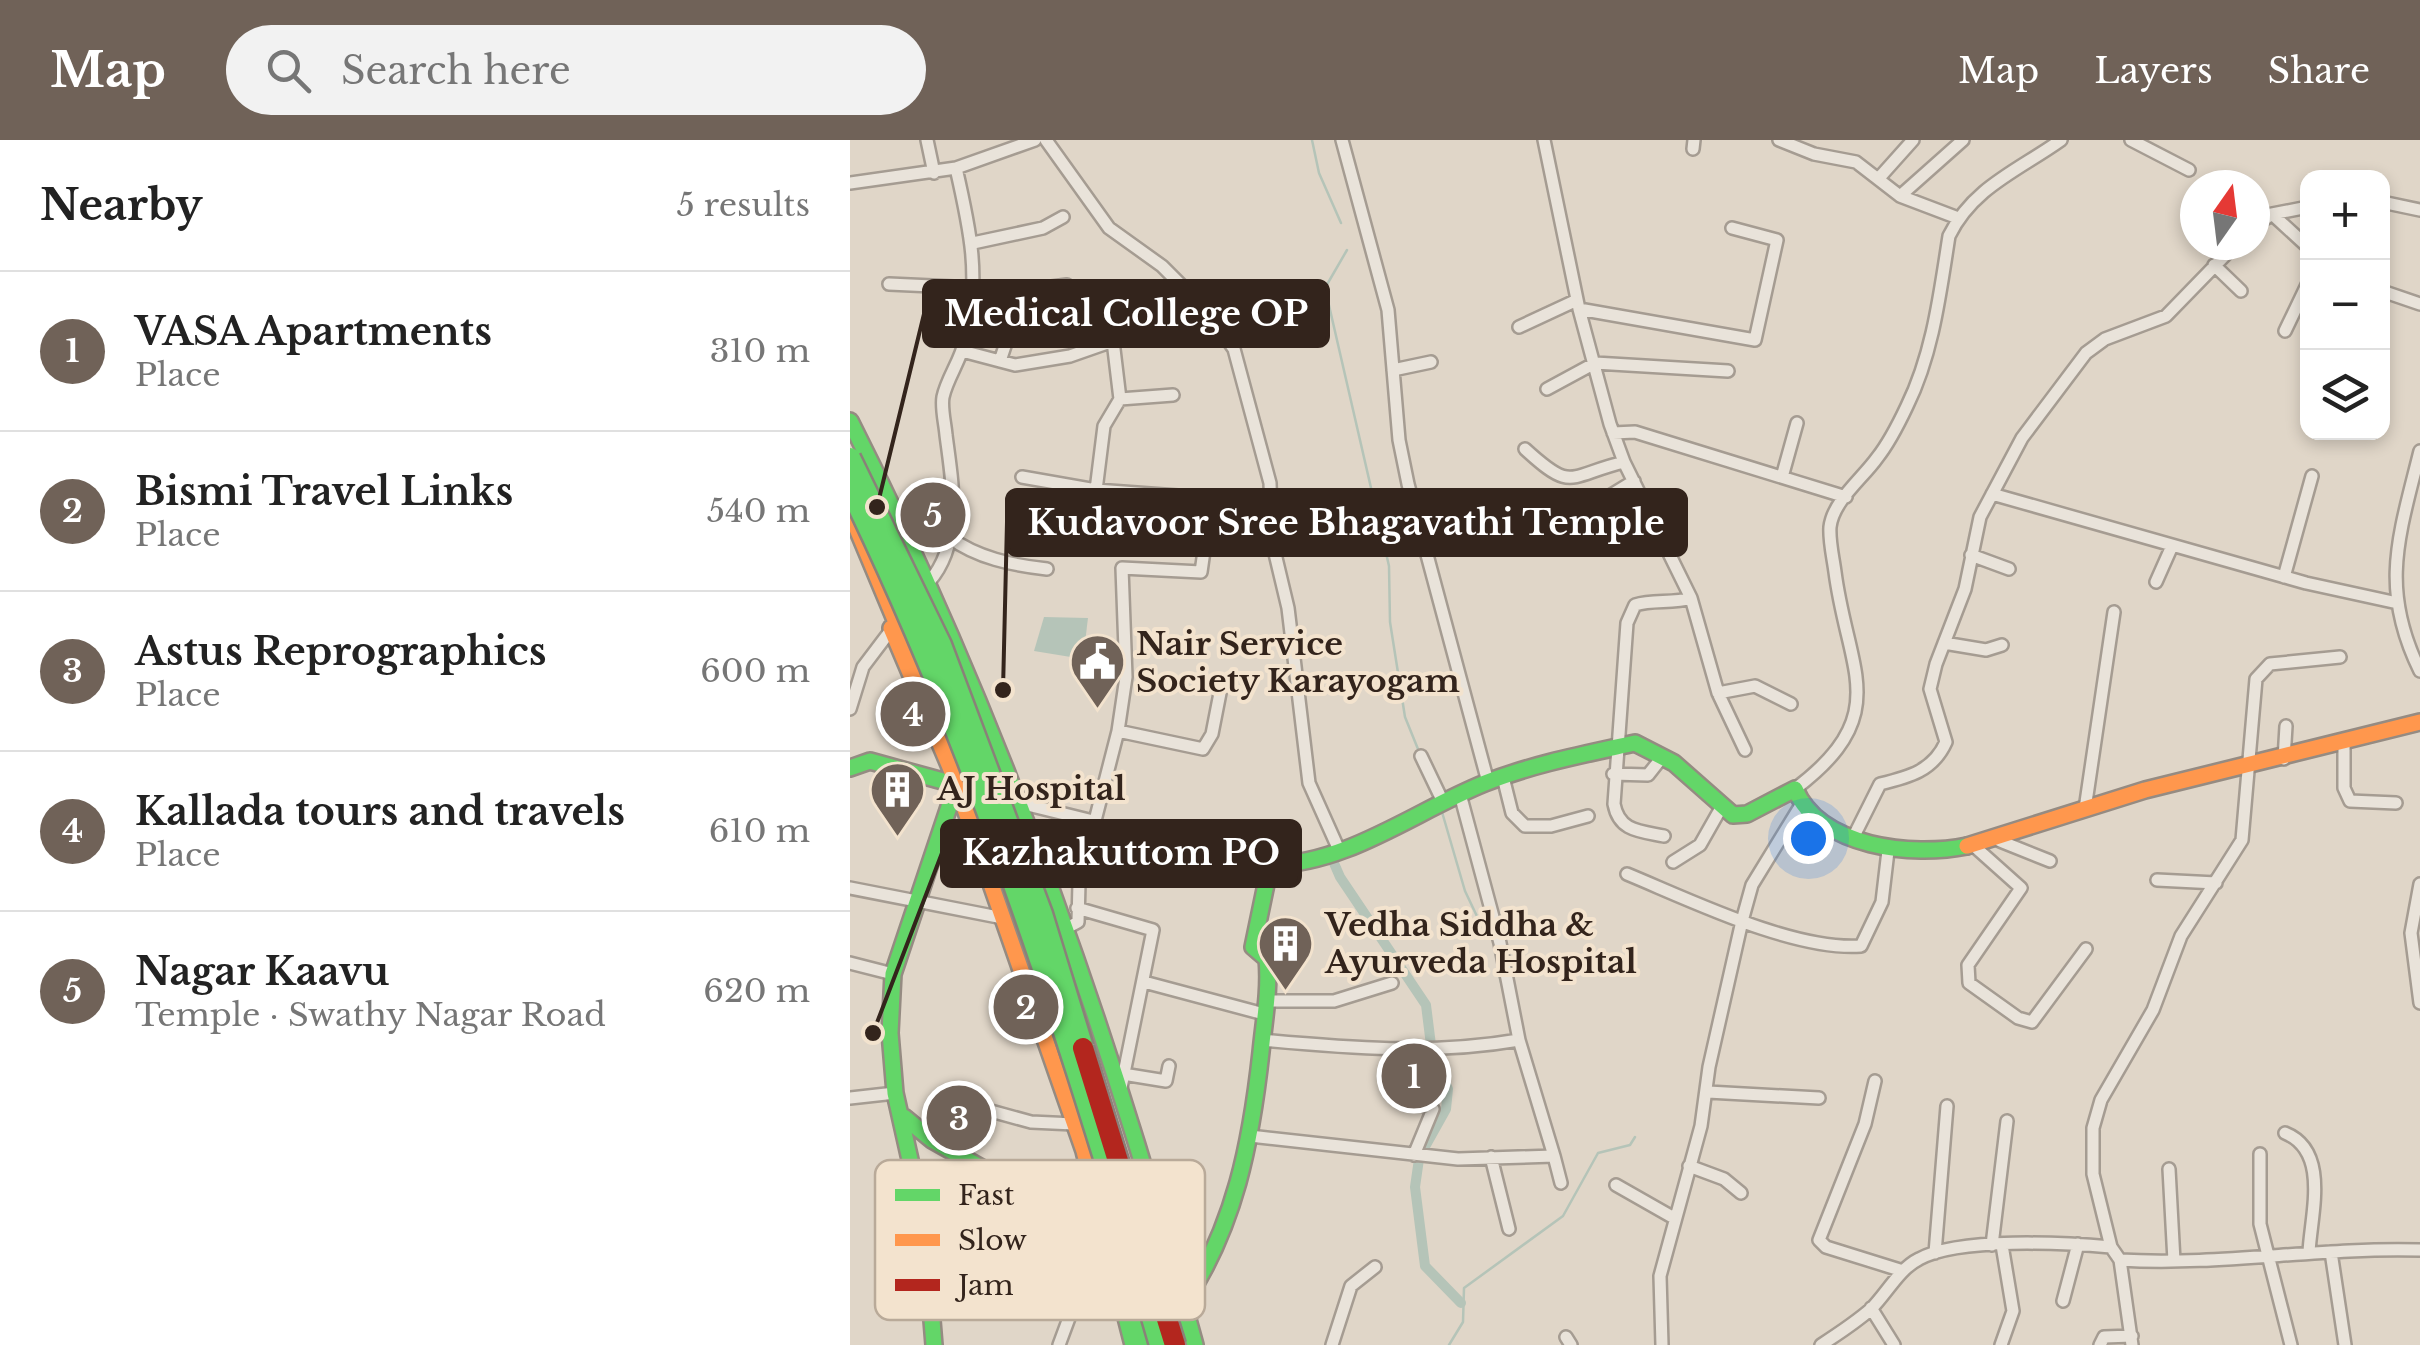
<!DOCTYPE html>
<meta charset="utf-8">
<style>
:root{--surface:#fff;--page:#f2f2f2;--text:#222;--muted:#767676;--line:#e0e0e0;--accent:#706258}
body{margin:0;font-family:"Libre Baskerville",serif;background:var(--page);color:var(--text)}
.controls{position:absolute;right:30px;top:30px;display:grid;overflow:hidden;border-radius:20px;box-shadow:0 5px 15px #0003}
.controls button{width:90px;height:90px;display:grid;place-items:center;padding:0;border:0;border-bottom:2px solid var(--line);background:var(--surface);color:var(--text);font:50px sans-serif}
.compass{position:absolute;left:1330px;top:30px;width:90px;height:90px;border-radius:50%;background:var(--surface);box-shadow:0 5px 15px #0003;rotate:14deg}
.you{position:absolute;left:958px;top:698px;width:35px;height:35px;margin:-25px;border:8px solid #fff;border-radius:50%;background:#1a73e8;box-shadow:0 0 0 15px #1a73e833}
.badge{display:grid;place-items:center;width:65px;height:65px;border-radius:50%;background:var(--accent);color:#fff;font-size:32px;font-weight:700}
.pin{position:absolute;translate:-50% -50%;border:5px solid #fff;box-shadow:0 2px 10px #0006}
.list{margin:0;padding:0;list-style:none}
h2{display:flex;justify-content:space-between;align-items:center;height:130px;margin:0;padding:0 40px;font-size:42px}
h2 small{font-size:32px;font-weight:400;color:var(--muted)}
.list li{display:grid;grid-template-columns:65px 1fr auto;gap:30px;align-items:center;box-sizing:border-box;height:160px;padding:0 40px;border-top:2px solid var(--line)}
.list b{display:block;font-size:38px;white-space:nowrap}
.list p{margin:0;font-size:32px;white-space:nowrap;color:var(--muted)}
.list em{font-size:32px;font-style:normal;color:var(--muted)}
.icon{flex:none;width:55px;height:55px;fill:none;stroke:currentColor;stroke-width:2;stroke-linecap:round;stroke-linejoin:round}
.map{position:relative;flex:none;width:1570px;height:1205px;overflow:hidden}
header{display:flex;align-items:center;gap:60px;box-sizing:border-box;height:140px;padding:0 50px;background:var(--accent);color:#fff}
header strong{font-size:48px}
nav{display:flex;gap:55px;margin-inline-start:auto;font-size:35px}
.search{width:700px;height:90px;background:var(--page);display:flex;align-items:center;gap:25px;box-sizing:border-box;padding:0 35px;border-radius:55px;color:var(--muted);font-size:38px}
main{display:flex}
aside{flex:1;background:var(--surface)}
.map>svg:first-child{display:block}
.water{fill:#b5c4b8}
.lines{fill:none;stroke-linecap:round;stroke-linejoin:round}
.stream{stroke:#b5c4b8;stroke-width:2.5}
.canal{stroke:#b5c4b8;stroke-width:10}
.street-casing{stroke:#a59c92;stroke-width:16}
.fast-casing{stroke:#958b82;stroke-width:20}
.slow-casing{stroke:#958b82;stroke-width:20}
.street{stroke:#e9e3da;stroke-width:11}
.fast{stroke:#63d668;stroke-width:15}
.slow{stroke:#ff974d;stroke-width:15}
.fast-bridge-casing{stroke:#8a8179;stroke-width:25;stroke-linecap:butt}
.jam-bridge-casing{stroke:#8a8179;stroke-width:25;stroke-linecap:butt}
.fast-bridge{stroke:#63d668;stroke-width:20}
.jam-bridge{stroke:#b3261e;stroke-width:20}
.labels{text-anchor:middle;stroke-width:8;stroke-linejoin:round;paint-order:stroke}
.poi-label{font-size:32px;font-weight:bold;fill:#33241c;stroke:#f3e3ce;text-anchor:start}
.key{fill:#f3e3ce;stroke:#b9aa99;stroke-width:2.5}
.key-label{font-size:28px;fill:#33241c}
.leader{fill:none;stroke:#33241c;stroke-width:4}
.callout-dot{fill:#33241c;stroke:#f3e3ce;stroke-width:4}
.callout{fill:#33241c;stroke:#33241c;stroke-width:4}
.callout-label{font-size:35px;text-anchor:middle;font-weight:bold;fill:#fff}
</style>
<header>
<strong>Map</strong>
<div class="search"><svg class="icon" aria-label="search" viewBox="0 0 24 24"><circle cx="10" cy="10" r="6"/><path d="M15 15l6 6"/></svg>Search here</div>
<nav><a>Map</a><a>Layers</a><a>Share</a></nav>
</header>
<main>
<aside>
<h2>Nearby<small>5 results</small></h2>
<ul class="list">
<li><span class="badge">1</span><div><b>VASA Apartments</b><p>Place</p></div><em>310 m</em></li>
<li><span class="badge">2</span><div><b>Bismi Travel Links</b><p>Place</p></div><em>540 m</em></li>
<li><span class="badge">3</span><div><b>Astus Reprographics</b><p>Place</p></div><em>600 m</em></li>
<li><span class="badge">4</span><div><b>Kallada tours and travels</b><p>Place</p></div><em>610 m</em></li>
<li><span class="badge">5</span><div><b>Nagar Kaavu</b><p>Temple · Swathy Nagar Road</p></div><em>620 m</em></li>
</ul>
</aside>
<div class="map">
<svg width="1570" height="1205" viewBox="0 0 1570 1205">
<rect width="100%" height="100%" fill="#e0d6c8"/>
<!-- water -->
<path class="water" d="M194,477L238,478L233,519L184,511Z"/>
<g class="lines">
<!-- stream -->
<path class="stream" d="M462,0L469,33L491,83
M497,110L475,148L539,426L540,482L555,577L570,614
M592,672L615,751L634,791
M649,835L655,857
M599,1205L613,1182L614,1148L713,1076L748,1013L780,1005L785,997"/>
<!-- canal -->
<path class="canal" d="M480,714L490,737L576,865L582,913L598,949L596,969L572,1012
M569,1019L565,1047L575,1126L611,1163"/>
<defs>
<path id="street" d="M77,0L84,33
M196,0L259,88L312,126L357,171L384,209L420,343L422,401L438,468L459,643L489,710
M492,0L538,170L549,300L558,344L638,642
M694,0L729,169L760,284L774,322L841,458C823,464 803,459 785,465L777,483L764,664C769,691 789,691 814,696
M929,0L964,14L1006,22L1050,56L1108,78
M1281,0L1339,30
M843,9L844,0
M1029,38L1063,0
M0,43L106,28
M1050,56L1113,0
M1532,62L1570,70
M1422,74L1458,107
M1405,86L1422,74L1458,67
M123,103L193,88L213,77
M1364,125L1391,151
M39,144L104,147L138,155L217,145
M1532,151L1570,164
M729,169L905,200L927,100L882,88
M669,187L727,160
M1435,191L1458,143
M112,211L165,225L220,216L283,194
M150,221L168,167V153
M543,230L581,222
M697,249L745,223L878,231
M270,259L323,255
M763,293L785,292L996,357
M675,309C723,353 717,336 774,322
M1570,311C1549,396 1529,448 1570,531
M172,337L246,350L328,356L343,362L358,383L351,432L272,428L276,537L268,591
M932,337L947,283
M246,350L254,286L270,259L263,201
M1142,354L1456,443L1543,462
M717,382L784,341
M99,397C127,418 162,425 197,429
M1121,415L1159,429
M1434,437L1462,336
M79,442C114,402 102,342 96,295C95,283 91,268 93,257C97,238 111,220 115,200C131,138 120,89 106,28L185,0
M1306,442L1322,406
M841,458L868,553L895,610
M1094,503L1136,510L1152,505
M868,553L905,546L941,564
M0,569L13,527L41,490
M1494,606V648L1500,661L1546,663
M571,616L593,662
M1434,619L1436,586
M763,634L798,635L813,616
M653,637L662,673L675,686H701L738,676
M945,649C1044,574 998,532 985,432C983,417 979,401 980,387C983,361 1012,339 1027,318C1039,303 1049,283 1057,266C1083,213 1090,153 1099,96C1123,47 1169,30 1211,0
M166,662L243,681
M1235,669L1264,472
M1003,698L1030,644C1059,637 1083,631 1096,602L1080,549L1086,524L1115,449L1130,377L1172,298L1236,213L1255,199L1316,176L1385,105
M1150,701L1200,721
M1124,706L1171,748L1118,825L1119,843L1168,878L1182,882L1236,809
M823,722L850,705L871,668
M777,734C840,760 944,811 1011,806L1032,762L1038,711
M1307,740L1366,743
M1570,744L1561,793L1570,863
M0,748L153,778
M227,768L303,790L271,948
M215,789L228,782L229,743L268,591L353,609L362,594L371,548
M0,823L43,834
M294,842L414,874
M416,861H484L542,843
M411,900C497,908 583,915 669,900
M273,934L316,941L319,926
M1025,941L1015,984L969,1100L976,1107L1053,1131
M858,952L969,958
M0,958L45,953
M130,968L181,982L224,984
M1435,993C1480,1011 1461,1074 1459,1112
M400,996L608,1019L704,1016L669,900L650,803L610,654
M1410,1014V1084L1441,1205
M564,1015L583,969L572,965
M704,1016L711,1043
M641,1017L659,1089
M839,1026L874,1039L891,1053
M1319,1029L1324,1121
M766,1045L824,1078
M1142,1105L1157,981
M1261,1107L1243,1034V988L1251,960L1303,870L1331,796L1392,700L1406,539L1420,524L1490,517
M1481,1112L1495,1205
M1085,1113L1097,966
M1270,1120L1282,1205
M1213,1161L1228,1104
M1021,1168L1044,1205
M716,1197L721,1205
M209,1205L245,1108L254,1097
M482,1205L501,1146L525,1127
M812,1205L810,1136L851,986L859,927L892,781L902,745L951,665
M971,1205C988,1194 1005,1183 1021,1169C1037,1153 1049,1129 1069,1119C1109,1097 1215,1103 1261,1107L1270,1120C1370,1126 1469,1107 1570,1110
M1151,1205L1163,1171L1152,1105
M1250,1205L1254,1197L1282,1196"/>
<path id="fast" d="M0,281C148,574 259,889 345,1205
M0,628L20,621L111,646
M54,977L82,1000L254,1097
M251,1035L295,1205
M248,1068L283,1205
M275,1174L334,1163C385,1086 401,1003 411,912C414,881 420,850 417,819L403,807L420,725C498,724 565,671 635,643C683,624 735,614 785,603L824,623L883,675L897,674L945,649C970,708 1063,717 1117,706
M84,1205L74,1082L45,953L40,893L43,834L106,646"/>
<path id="slow" d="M0,372L145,719
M41,488L102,632L234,1011L248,1068
M1117,706L1295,650L1570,582"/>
</defs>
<!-- street casing -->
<use href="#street" class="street-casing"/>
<!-- fast casing -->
<use href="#fast" class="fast-casing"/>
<!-- slow casing -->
<use href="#slow" class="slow-casing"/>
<!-- street -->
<use href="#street" class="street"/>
<!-- fast -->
<use href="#fast" class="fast"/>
<!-- slow -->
<use href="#slow" class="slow"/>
<defs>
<path id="fast-bridge" d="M0,318L91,505L192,774L233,908
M0,349C133,623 225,913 310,1205"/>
<path id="jam-bridge" d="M233,908L325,1205"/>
</defs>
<!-- fast-bridge casing -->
<use href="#fast-bridge" class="fast-bridge-casing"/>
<!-- jam-bridge casing -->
<use href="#jam-bridge" class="jam-bridge-casing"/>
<!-- fast-bridge -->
<use href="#fast-bridge" class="fast-bridge"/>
<!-- jam-bridge -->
<use href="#jam-bridge" class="jam-bridge"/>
</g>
<!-- icons -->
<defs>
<symbol id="civic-pin" viewBox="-11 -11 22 30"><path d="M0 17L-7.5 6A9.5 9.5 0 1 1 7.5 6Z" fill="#706258" stroke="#f3e3ce"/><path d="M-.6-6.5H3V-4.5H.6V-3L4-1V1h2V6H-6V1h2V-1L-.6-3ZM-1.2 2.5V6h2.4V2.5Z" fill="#fff"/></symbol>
<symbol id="building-pin" viewBox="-11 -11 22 30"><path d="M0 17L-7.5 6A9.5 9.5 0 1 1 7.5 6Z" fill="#706258" stroke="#f3e3ce"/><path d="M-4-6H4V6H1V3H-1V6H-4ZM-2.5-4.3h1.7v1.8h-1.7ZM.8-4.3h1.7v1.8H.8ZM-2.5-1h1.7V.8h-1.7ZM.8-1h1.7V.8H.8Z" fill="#fff"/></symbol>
</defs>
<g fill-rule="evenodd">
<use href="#civic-pin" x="216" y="490" width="63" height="86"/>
<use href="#building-pin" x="16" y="618" width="63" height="86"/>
<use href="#building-pin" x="404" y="772" width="63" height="86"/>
</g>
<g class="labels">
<!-- poi labels -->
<g class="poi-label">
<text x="286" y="515">Nair Service<tspan x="286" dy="37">Society Karayogam</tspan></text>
<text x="87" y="660">AJ Hospital</text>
<text x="475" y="796">Vedha Siddha &amp;<tspan x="475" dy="37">Ayurveda Hospital</tspan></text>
</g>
</g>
<!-- legend -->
<rect x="25" y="1020" width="330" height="160" rx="15" class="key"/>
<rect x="45" y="1049" width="45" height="12" fill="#63d668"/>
<rect x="45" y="1094" width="45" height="12" fill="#ff974d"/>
<rect x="45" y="1139" width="45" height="12" fill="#b3261e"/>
<g class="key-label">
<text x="108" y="1065">Fast</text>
<text x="108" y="1110">Slow</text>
<text x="108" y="1155">Jam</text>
</g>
<!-- callouts -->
<path class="leader" d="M27 367L74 174M153 550L157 382M23 893L92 713"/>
<g class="callout-dot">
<circle cx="27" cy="367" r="10"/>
<circle cx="153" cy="550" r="10"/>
<circle cx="23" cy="893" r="10"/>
</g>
<g class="callout">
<rect x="74" y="141" width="404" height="65" rx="10"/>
<rect x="157" y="350" width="679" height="65" rx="10"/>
<rect x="92" y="681" width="358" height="65" rx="10"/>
</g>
<g class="callout-label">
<text x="276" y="186">Medical College OP</text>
<text x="496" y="395">Kudavoor Sree Bhagavathi Temple</text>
<text x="271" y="725">Kazhakuttom PO</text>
</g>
</svg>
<div class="controls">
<button>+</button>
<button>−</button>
<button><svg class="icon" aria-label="layers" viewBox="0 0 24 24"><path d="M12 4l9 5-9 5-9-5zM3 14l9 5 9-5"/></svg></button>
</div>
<svg class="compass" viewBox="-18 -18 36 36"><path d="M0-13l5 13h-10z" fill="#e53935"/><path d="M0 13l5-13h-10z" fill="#767676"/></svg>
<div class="you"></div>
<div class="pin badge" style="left:564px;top:936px">1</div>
<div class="pin badge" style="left:176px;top:867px">2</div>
<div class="pin badge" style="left:109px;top:978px">3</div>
<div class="pin badge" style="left:63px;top:574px">4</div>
<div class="pin badge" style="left:83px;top:375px">5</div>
</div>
</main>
